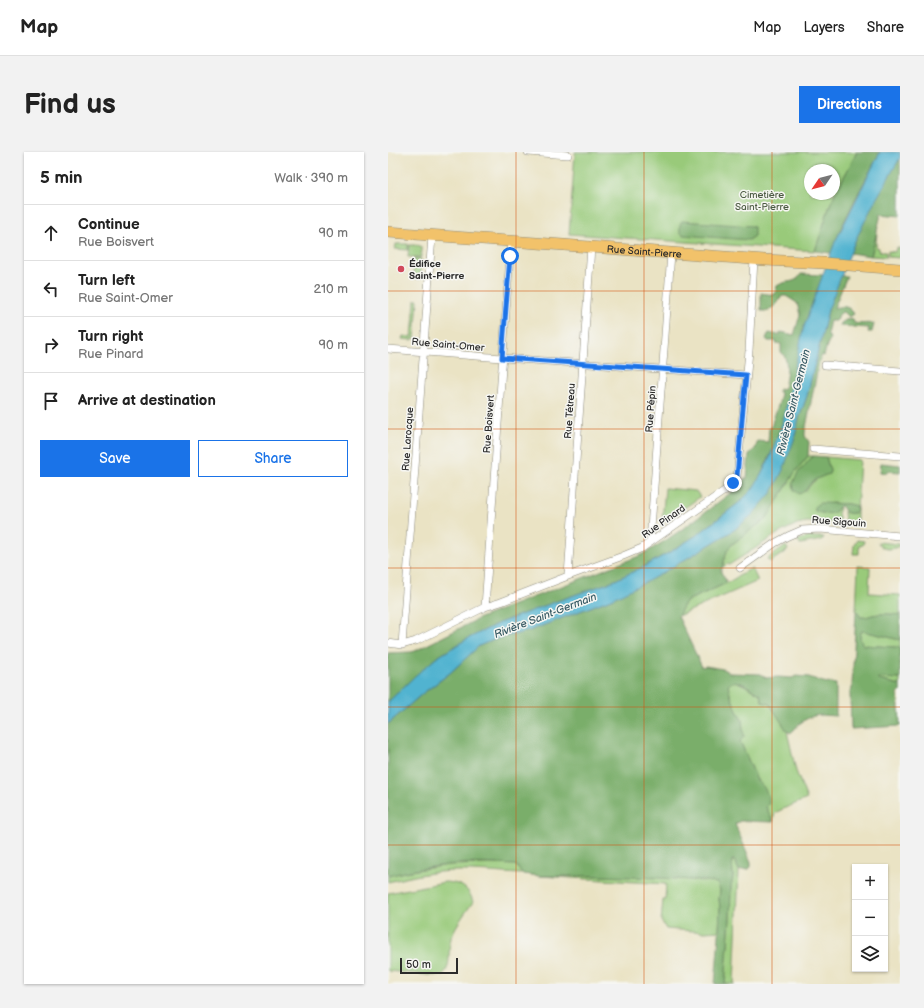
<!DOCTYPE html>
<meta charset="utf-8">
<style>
:root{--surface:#fff;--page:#f2f2f2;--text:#222;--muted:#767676;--line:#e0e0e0;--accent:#1a73e8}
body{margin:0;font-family:"Balsamiq Sans",sans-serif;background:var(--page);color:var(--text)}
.controls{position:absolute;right:12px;bottom:12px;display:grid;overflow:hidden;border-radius:0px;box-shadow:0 1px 3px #0004}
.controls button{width:36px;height:36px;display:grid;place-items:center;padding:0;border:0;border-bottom:1px solid var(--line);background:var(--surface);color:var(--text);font:20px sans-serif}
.compass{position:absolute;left:416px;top:12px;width:36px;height:36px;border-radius:50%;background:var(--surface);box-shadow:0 1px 3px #0004;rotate:235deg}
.scale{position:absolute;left:12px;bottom:10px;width:58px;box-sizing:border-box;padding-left:4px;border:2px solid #2b2b2b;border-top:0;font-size:11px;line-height:14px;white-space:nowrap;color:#2b2b2b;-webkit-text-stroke:3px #f6f6f2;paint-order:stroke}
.stop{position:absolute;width:12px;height:12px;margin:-9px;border:3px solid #1a73e8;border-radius:50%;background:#fff}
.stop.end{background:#1a73e8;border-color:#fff;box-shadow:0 1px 4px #0008}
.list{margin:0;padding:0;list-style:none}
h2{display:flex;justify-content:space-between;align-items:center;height:52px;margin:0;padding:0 16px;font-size:17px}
h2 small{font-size:13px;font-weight:400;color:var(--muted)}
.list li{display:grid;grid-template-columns:26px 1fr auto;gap:12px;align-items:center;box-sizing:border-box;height:56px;padding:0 16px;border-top:1px solid var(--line)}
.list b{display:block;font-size:15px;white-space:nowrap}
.list p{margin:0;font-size:13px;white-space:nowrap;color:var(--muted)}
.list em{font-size:13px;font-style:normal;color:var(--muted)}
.actions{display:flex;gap:8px;padding:12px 16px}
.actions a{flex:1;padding:9px 0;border:1px solid var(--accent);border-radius:0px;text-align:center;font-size:14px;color:var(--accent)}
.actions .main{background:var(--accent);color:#fff}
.icon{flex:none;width:22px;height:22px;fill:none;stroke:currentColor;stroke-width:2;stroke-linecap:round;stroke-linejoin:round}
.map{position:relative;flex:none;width:512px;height:832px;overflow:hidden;border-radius:0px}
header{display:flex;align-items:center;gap:24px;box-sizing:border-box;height:56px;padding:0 20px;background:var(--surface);border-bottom:1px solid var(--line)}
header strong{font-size:19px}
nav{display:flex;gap:22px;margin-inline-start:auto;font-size:14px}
.intro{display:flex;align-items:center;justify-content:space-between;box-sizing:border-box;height:96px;padding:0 24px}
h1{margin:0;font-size:28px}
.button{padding:10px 18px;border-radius:0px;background:var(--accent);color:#fff;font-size:14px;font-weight:700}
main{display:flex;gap:24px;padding:0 24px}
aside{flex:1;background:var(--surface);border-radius:0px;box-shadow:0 1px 3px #0004}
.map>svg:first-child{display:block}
.green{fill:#99ca7a;stroke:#627a52;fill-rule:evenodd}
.forest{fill:#7aae6a;stroke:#526c4a}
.water{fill:#51b3d0;stroke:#3e6f7e}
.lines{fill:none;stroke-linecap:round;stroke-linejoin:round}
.street-casing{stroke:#8a8778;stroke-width:8}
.primary-casing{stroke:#8a8778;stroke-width:12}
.street{stroke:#fff;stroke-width:7}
.primary{stroke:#f2c26a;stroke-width:11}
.route{stroke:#1a73e8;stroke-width:5}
.grid{fill:none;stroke:#d5540f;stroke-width:1;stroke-opacity:0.55}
.poi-dot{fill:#d1495b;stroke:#f6f6f2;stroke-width:1.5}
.labels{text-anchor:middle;stroke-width:3;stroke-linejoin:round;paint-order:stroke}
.park-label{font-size:10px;fill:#4c5b43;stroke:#f6f6f2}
.street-label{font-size:10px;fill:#2b2b2b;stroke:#f6f6f2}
.poi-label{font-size:10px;font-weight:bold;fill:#2b2b2b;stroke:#f6f6f2;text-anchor:start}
.water-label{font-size:11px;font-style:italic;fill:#385b65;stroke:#f6f6f2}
</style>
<header>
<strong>Map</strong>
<nav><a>Map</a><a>Layers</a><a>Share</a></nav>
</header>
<div class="intro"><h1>Find us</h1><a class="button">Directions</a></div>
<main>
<aside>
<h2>5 min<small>Walk · 390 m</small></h2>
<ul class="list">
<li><svg class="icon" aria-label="ahead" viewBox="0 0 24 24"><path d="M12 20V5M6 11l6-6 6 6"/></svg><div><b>Continue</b><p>Rue Boisvert</p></div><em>90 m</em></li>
<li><svg class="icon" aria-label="left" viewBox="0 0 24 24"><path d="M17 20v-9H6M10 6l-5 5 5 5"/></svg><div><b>Turn left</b><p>Rue Saint-Omer</p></div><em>210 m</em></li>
<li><svg class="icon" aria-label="right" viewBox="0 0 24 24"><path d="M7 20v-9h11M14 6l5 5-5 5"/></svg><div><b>Turn right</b><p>Rue Pinard</p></div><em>90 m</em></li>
<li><svg class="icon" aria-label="arrive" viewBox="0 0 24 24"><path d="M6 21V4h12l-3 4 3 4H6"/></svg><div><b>Arrive at destination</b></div></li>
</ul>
<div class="actions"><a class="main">Save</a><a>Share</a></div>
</aside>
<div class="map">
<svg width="512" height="832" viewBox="0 0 512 832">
<rect width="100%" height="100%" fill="#f6f6f2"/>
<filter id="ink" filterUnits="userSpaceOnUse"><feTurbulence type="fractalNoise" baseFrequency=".025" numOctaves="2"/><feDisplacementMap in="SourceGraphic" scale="8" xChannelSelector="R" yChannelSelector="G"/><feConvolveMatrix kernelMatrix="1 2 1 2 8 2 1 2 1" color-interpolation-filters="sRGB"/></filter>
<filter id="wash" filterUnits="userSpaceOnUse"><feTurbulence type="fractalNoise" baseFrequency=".012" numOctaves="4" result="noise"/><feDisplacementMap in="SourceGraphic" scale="16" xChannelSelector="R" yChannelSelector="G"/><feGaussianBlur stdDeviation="0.9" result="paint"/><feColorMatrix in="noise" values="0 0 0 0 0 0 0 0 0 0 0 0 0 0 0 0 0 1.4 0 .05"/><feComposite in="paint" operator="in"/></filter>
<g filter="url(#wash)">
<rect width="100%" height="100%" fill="#eae3c4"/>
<!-- green -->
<path class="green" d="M187,0H469L443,50L427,99L181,82ZM422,18H446V42H422Z
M489,79L488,95L491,96V98L493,100H498V105L483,104Z
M8,92H20V98L7,97Z
M21,93H30L33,95V105H20Z
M508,96H512V106L500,105V99L507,100Z
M26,106L33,107L32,127L25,126Z
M27,148H30L27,186L24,188L14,187L15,184L24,185Z
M420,304H425L410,321L417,340C425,329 428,326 441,322L442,319L438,305L472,308L469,358L468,354L460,352L443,351L427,359C435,362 447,364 451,355L452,357L450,361L452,371L429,370H419L409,372L391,381L341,413L339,412L333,417L335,413L339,399L343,393L351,387L389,349L395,340L407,320Z
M277,336L308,339L312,345L275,371L274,370Z
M456,359C460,362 464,362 469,360V372L457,371Z
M421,385H436L434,388L412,392L409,388Z
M469,388L476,389L475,393L471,394V402H465L466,393Z
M490,390L511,392V394C505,398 492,399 490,390Z
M398,394L400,398L382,410L379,407Z
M470,414L482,415L481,441L512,443V463C503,462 494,461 485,463C480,464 478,466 472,465L470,460H468Z
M364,416L370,429L290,464L297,451L301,448L339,431Z
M474,479L478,480L488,482L512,488V495H506L474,493C472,488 471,484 474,479Z
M491,525L512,527V533L491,528Z
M344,529H347L356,533L372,542L373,546L381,551L396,572L399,579L408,619L419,647L397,656L387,661L385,670L378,655L370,630L352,589L354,568L349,559L342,542L340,534L341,531Z
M344,708H346L351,718L346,832H337L342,766L343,734L345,725Z
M102,712L128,713L134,722C107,721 79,717 51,720C34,722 17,726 0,730V724L10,721L61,713Z
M152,724C198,724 244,723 290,727C303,728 316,728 330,731L332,738L331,747L332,755L331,779L317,780L278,777L273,769L275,748H277L278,732Z
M57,730C72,731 81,735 85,750C78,760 63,779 62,791C60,801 64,821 51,824L0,819V741Z"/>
<!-- forest -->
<path class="forest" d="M469,0H492C475,33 456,66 443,101L427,99L443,50Z
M512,6V64L493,62L483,104L462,101C475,68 493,36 512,6Z
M294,69L364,74L366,75V84L361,88L295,83L292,80C292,77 291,71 294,69Z
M413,122L435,123L422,157L415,178L402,242L395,269L390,286L373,323L364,338L352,350L309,383L282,400L255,415L223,430L164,451L111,471L79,487L48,506L0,550V501L23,500L27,499L92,466L251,404C284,387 314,362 344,340L352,334L357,326L358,327H359L361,302L367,297L370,289L380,290L381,276H383C385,265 391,254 393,242L391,241V237L396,236C398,226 402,207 393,200V192L388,191V189H380L378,187L379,184L381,181L391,183L393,180L406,183L412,163L409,151L398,144H394L389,152L380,159H373V141L386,143L388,139L389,134C399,127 407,133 413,122Z
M452,124H459L446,156C454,154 461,153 466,162L463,164L461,165L457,161L454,160L450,164V167L448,169H442L441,172V173L439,183L441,184L442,187L439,193L436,204L434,203L431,210L417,280V284L421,290L420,304L407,320L379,366L343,393L339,399L335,413L333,417V420L336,425L339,431L301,448L297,451L290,464L314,515L318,514L335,517L342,521L373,522L378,526L390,525L404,526L408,524L421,525L435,530L448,532V564C430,563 426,561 411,572C408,575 406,579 402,581L399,579L381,551H376L374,549L372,542C363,538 347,522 340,534L342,542L349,559L354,568L356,585L352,589L370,630C377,634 380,642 381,651L378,655L385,670L352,669L347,672L363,710V715L361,717L351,718L346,708H344L345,725L343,734L342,766L337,832H327L331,783L332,756L331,747L332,738L329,731L319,729L273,726L211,724H152L134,722L128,713C106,712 82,710 60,713C41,715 19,719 0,724V572L34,542L62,521L91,494L108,487L141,479L223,447L288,413L346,378L364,363L406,288L411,266L419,244L440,158Z
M461,166L465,167L466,171C473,173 479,170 486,172L484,180H480L481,176L452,174L453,171Z
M425,304L438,305L442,319L441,322C435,324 430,326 425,329C418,335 421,338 411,342L406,338L405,331L410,321Z
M493,311L512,313V320L499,319V321L492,320Z
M431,351L460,352L468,354L469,360C460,363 457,361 454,354L451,355C447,364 435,362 427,359L426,355Z
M468,460H470L472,465C478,466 480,464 485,463C494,461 503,462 512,463V488L488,482L478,480L474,479C471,483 472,488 475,493L506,495H512V527L491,526V528L512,533V540L510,542L512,574L463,577L462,541L464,537V533Z"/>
<!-- water -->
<path class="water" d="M492,0H512V6L486,51L467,89L440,158L419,244L411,266L406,288L395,318L384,340L364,363L346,378L288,413L262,428L223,447L141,479L108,487L91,494L62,521L34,542L0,572V550L28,523L48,506L79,487L111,471L164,451L223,430L255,415L282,400L309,383L352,350L364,338L373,323L382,305L395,269L415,178L422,157L447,90Z"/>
</g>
<g filter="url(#ink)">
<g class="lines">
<defs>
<path id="street" d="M140,0L180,3
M0,197L114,206L358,223
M437,213L512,219
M425,297L512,304
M262,390L283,101
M352,416L387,391L400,384L414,378L432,377L512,384
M180,424L203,95
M97,455L123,89
M0,491L14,493L28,489L97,455L113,450L180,424L235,404L254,396L339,337L345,331L349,325L361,199L366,107
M14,493L44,84"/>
<g id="primary">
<path id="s1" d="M0,80L377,108L435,111L512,117"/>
</g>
</defs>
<!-- street casing -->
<use href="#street" class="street-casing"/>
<!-- primary casing -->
<use href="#primary" class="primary-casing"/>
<!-- street -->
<use href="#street" class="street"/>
<!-- primary -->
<use href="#primary" class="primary"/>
</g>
</g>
<g class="lines" filter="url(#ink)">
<!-- route -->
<path class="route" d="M122,104L114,206L358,223L349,324L345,331"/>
</g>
<!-- grid -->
<path class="grid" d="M128,0V832M256,0V832M384,0V832M0,139H512M0,277H512M0,416H512M0,555H512M0,693H512"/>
<!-- markers -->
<circle class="poi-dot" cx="13" cy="117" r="4"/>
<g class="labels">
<!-- park labels -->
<g class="park-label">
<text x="374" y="46">Cimetière<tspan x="374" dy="12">Saint-Pierre</tspan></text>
</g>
<!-- street labels -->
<g class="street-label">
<text dy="4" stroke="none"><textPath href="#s1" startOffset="257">Rue Saint-Pierre</textPath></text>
<text transform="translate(60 192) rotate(5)" y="4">Rue Saint-Omer</text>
<text transform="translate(262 257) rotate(-86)" y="4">Rue Pépin</text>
<text transform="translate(181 259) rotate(-86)" y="4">Rue Tétreau</text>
<text transform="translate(100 272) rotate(-86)" y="4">Rue Boisvert</text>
<text transform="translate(19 287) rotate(-86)" y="4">Rue Larocque</text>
<text transform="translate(275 369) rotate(-35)" y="4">Rue Pinard</text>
<text transform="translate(451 369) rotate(4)" y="4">Rue Sigouin</text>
</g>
<!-- poi labels -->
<g class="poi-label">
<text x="21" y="115">Édifice<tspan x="21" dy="12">Saint-Pierre</tspan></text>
</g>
<!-- water labels -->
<g class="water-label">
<text transform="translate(405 250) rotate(-76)" y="4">Rivière Saint-Germain</text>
<text transform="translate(157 463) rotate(-21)" y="4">Rivière Saint-Germain</text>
</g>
</g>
</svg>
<div class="controls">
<button>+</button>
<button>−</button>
<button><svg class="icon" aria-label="layers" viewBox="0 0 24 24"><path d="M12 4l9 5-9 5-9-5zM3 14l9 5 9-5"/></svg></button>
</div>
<svg class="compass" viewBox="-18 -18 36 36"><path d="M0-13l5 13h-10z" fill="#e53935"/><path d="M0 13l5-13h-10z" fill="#767676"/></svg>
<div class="scale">50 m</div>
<div class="stop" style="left:122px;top:104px"></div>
<div class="stop end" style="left:345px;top:331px"></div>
</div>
</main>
